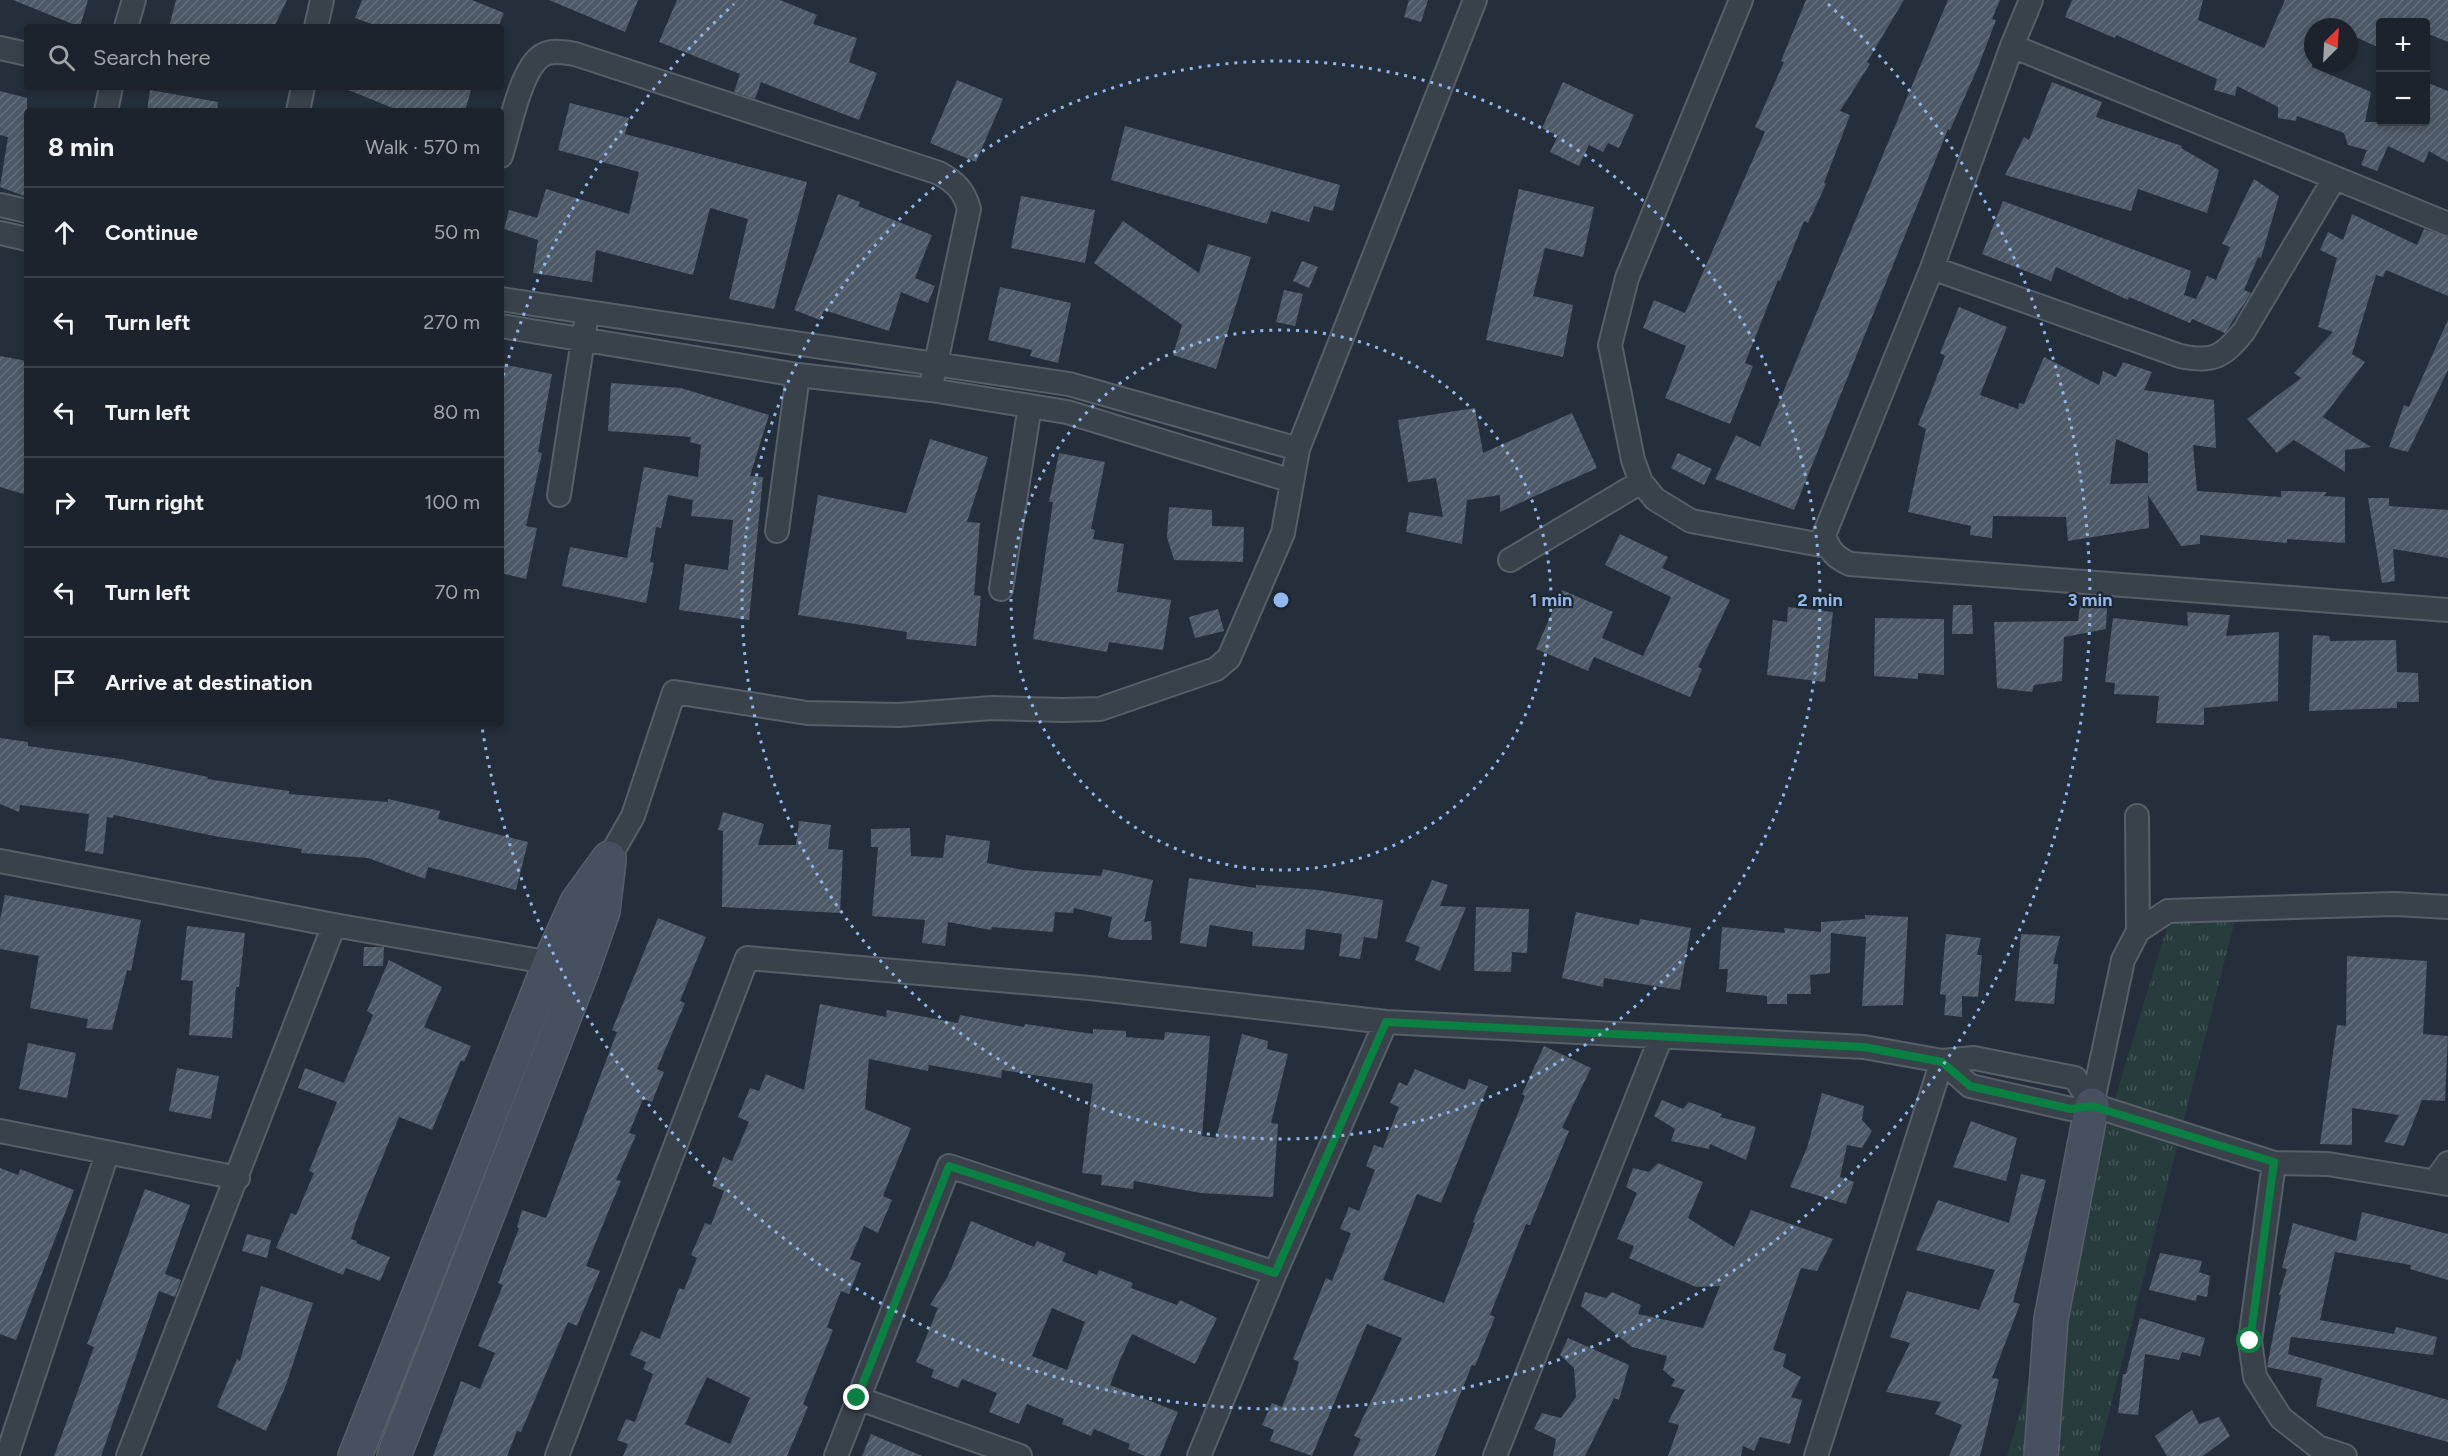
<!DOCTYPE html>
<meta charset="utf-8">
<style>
:root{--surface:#1c232c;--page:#292f38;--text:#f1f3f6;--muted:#a0a4a9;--line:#3a4048}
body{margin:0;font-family:Figtree,sans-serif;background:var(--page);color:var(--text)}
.controls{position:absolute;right:18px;top:18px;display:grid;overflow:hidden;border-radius:6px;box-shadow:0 3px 9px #0003}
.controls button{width:54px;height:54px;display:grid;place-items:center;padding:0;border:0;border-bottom:2px solid var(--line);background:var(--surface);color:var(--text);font:30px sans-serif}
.compass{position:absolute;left:2304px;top:18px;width:54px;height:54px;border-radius:50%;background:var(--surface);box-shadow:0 3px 9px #0003;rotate:24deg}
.stop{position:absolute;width:18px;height:18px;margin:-14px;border:4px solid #0b8043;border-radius:50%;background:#fff}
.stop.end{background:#0b8043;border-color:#fff;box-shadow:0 2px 6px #0008}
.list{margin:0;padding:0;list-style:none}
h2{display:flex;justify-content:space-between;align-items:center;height:78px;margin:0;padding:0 24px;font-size:26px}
h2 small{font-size:20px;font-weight:400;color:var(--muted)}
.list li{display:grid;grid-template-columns:39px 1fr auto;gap:18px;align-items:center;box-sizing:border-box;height:90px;padding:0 24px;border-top:2px solid var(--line)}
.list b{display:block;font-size:22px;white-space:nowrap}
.list em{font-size:20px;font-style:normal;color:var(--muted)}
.icon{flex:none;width:33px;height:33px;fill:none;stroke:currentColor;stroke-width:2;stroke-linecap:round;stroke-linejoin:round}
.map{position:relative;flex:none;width:2448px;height:1456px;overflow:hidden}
.search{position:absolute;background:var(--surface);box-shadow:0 3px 9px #0003;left:24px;top:24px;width:480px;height:66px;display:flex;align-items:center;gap:15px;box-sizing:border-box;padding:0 21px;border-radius:6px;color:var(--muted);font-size:22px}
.panel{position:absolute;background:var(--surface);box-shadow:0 3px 9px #0003;left:24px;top:108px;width:480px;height:618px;border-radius:6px}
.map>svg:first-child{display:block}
.grass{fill:url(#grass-tufts)}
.building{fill:url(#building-hatch);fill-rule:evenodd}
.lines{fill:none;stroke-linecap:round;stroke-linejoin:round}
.street-casing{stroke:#575f69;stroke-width:26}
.secondary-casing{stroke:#575f69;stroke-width:36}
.street{stroke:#39414b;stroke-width:22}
.secondary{stroke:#47505e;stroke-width:33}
.route{stroke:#0b8043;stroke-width:8}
.ring{fill:none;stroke:#91b7ef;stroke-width:3;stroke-dasharray:3 6}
.centre{fill:#91b7ef;stroke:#1e2630;stroke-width:3}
.ring-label{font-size:18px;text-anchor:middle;font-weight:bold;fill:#91b7ef;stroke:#1e2630;stroke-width:4.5;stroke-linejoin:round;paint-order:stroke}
</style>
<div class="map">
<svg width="2448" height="1456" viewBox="0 0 2448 1456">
<defs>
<pattern id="grass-tufts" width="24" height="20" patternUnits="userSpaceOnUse" patternTransform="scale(1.5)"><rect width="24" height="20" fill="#283c3d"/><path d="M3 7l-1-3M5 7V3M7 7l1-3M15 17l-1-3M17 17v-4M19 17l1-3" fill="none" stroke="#455658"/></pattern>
<pattern id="building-hatch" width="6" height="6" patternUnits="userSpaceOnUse" patternTransform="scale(1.5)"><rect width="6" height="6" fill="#4e5967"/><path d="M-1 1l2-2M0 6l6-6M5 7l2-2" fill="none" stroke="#656f7b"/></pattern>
</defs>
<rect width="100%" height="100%" fill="#252f3b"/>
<!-- grass -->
<path class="grass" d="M2236,916L2098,1456H2007L2170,917Z"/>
<!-- building -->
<path class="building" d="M13,0H88L80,27Z
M176,0H287L274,27H169Z
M362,0H472L504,13L498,27H380L355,18Z
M549,0H638L625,32Z
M677,0H780L817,15L813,24L857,38L849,62L877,73L859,120L761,82L755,99L734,92L740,74L659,42Z
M1409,0H1428L1421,22L1404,17Z
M1806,0H1904L1867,62L1870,64L1840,111L1850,115L1824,183L1826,184L1808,223L1804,221L1780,281L1778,280L1745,363L1753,366L1730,424L1665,398L1686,346L1643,328L1654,300L1685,313L1765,132L1755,127L1784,62L1781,61Z
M1948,0H2000L1992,19L1996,20L1978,67L1950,130L1948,129L1794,510L1715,479L1736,435L1760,447Z
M2072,0H2203L2198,20L2264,48L2285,0H2448V42L2426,33V22H2380V48L2349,34V27H2333L2326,24L2325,27H2313L2312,67L2371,92L2365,122H2426V82L2448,91V162L2429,151L2424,163L2388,146L2377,171L2361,165L2367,150L2348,145L2344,133L2297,116L2296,121L2278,118V107L2237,86L2235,96L2214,90L2217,79L2116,35L2115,38L2065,17Z
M957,80L1003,99L976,162L930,143Z
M1563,82L1634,115L1619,148L1608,143L1603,152L1589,145L1579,166L1550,152L1558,136L1542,128Z
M2052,82L2102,102L2096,117L2182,146L2181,148L2219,170L2207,213L2138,189L2131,211L2005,175L2024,137L2029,140Z
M341,87H472L465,111H400Z
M150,90L218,102L217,111H147Z
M0,91L27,98V197L0,187L8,137L0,135Z
M570,103L629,118L625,134L807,182L774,309L729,299L748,219L710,208L693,275L596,250L592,282L533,273L538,240L504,229L509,210L537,218L546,189L629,214L639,172L558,150Z
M1125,126L1340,185L1333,211L1314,206L1309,222L1271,211L1267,224L1111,180Z
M2254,179L2279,196L2261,258L2258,257L2244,290L2251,293L2225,333L2192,319L2190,323L2129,297L2128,300L2056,267L2051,281L1982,254L2003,201L2191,271L2184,295L2196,299L2207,276L2216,280L2230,247L2222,244Z
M1519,189L1594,207L1583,257L1545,248L1533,296L1573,305L1563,357L1486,340Z
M838,194L860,202L858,206L932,235L915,278L935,286L928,303L901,292L889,331L824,310L820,320L794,310Z
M1021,196L1095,210L1085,263L1011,248Z
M2352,214L2417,245L2424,229L2448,237V296L2386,270L2383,277L2376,275L2352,354L2365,362L2323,417L2371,447L2345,450V472L2294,440L2277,453L2247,419L2301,378L2294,373L2333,332L2318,327L2337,258L2320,250L2328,232L2343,240Z
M1123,221L1199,273L1208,244L1251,257L1216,369L1173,355L1182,325L1094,263Z
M1302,261L1318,267L1309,288L1293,281Z
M1000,287L1071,303L1058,363L1030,356L1032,350L988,340Z
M1284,290L1303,294L1295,326L1276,322Z
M1959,307L2007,327L1980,395L2018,409L2019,403L2024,404L2044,357L2099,385L2103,371L2116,377L2123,362L2152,372L2144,390L2214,400L2216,448L2193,445L2197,491L2281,497V491L2327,492L2324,496L2345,497V543L2287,539V543L2200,535V544L2181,546L2148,495L2149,528L2068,541L2066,517L1993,516L1992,538L1970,535L1971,526L1908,512L1926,429L1918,425L1945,356L1940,353ZM2116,439L2148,453V483L2110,484Z
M2448,320V370L2408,452L2389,447L2404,405L2409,407Z
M0,356L27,361V495L0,487Z
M501,364L552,374L538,452L542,453L526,526L537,528L526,579L501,573Z
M611,383L681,388L769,415L750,476L763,477L749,620L679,610L685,564L728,570L733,520L691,516L693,500L668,495L661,528L656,527L650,562L654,563L646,603L562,586L570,547L627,558L644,467L698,477L701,445L690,442L691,437L608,431Z
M1475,408L1483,453L1572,413L1597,468L1500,512V495L1467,500L1462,544L1406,532L1409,512L1443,517L1436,478L1408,482L1398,420Z
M930,439L988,457L967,522L980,523L974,595L981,596L976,646L906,639L907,632L798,615L818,495L906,513Z
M1059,453L1105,462L1091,529L1095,530L1093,539L1124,544L1117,592L1171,600L1163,650L1109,642L1107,652L1033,639L1053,502H1049Z
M1678,453L1712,469L1704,485L1671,468Z
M2368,498H2389V506L2448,510V558L2393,549L2395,581L2382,583Z
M1169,507L1212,510V526L1244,527L1243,562L1174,560L1167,537Z
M1620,534L1668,557L1662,568L1730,600L1698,667L1702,669L1690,697L1594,657L1588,671L1536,649L1562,590L1613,612L1602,638L1643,656L1671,597L1605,565Z
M1953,605H1972L1973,634H1952Z
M2080,606L2107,607L2106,629L2064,637L2062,681L2034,685L2032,692L1997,688L1994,622L2078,621Z
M1788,607L1833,612L1825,682L1767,675L1773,620L1787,622Z
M1218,609L1224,631L1195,638L1189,617Z
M2187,612L2230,615L2226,636L2279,632L2278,701L2204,708V725L2156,723L2159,696L2114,694L2115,683L2105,682L2113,618L2188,626Z
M1875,618L1944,619V675L1918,673V679L1874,676Z
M2313,635L2329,636L2330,641L2396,640L2397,672L2418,673L2419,702H2397V708L2309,711Z
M0,738L28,742V746L121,759L208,777L207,779L289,791V794L388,802V799L440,811L438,819L528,842L516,890L428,867L425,879L368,858L301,853L302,849L219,837L114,815L113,818L107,817L103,854L85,851L89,814L20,805L19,812L0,804Z
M723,812L764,824L758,845H796L799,821L831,825L828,849L843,850L840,913L722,907L723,831L718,830Z
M910,828L911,856L943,858L946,835L990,841L987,863L1023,870L1101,876L1103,869L1153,880L1144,922L1151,921L1152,940H1122L1108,937L1112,917L1074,908L1073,913L1055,912L1053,932L992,927L991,930L948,922L945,946L922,943L925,920L872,916L878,847H871V829Z
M1189,878L1256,888V885L1318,890L1383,900L1377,939L1364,937L1360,959L1339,956L1342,934L1306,929L1304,950L1252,946L1253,932L1210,925L1206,947L1180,943Z
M1432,880L1448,885L1440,906L1466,907L1440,971L1415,960L1420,947L1405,941Z
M5,895L141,920L131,971L127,970L112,1030L86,1028L88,1019L30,1008L39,956L0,949V920Z
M1476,907L1529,909L1527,953L1512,952L1511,972L1474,971Z
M1576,912L1639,925L1640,919L1691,928L1680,990L1604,978L1603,987L1562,978Z
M1865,915L1908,917L1903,1005L1862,1006L1866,937L1831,933L1830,973L1810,975L1811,994H1787V1004H1767V996L1726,992L1728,969H1719L1722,927L1785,933L1784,928L1821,932V922L1865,919Z
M658,918L706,937L680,1001L685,1003L657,1069L664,1072L652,1102L643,1099L629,1133L636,1135L616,1180L621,1181L586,1266L600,1271L577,1326L568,1322L521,1432L517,1431L507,1456H433L461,1381L480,1389L495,1353L478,1346L503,1285L498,1283L519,1228L517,1227L522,1210L546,1218L617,1032L612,1030Z
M187,926L245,933L239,987H236L232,1038L189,1035L193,981L181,980Z
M1946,934L1981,938L1977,955H1982L1978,997L1962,996V1017L1944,1015L1946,995L1940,994Z
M2021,934L2060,936L2053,964H2058L2054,1004L2015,1001Z
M364,947H384L383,966H363Z
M2347,956L2427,961L2423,1034L2448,1036L2445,1101L2422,1100L2404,1146L2384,1142L2399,1115L2352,1108V1145L2320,1144L2337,1025L2346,1026Z
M389,960L442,987L424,1027L471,1046L464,1062L461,1060L432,1130L399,1117L356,1222L351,1239L357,1241L356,1243L390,1257L380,1281L346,1268L343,1275L276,1248L291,1213L296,1215L314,1173L309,1171L337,1102L298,1088L305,1068L344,1083L373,1015L367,1011Z
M820,1004L886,1017L887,1010L958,1023L960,1015L1024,1027L1025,1024L1093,1034V1029L1126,1031V1037L1164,1040L1165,1032L1210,1036L1202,1136L1216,1138L1242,1034L1268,1041L1267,1049L1288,1054L1271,1123L1278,1124L1273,1197L1201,1193L1134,1181L1133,1189L1101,1185L1102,1175L1082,1173L1093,1084L1002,1070L1001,1078L929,1065L928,1071L869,1059L865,1109L911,1128L883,1196L892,1200L878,1233L864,1226L850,1259L861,1263L849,1294L841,1291L827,1327L833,1330L803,1404L808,1407L787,1456H623L628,1444L617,1440L626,1419L635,1422L653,1374L643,1369L646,1362L630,1355L641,1331L660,1339L679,1288L684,1290L697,1258L691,1255L705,1223L711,1225L724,1191L712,1186L723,1157L732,1161L749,1122L738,1117L750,1088L759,1091L766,1074L804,1090ZM707,1377L750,1398L730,1444L685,1424Z
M28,1043L76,1053L67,1098L19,1089Z
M1544,1046L1591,1068L1562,1128L1569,1131L1530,1225L1526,1224L1490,1315L1495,1317L1475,1366L1472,1365L1435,1456H1353L1361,1439L1354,1436L1402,1338L1367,1324L1312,1456L1270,1441L1274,1430L1262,1425L1272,1403L1282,1407L1296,1373L1299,1362L1293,1359L1326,1278L1332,1281L1351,1233L1340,1229L1349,1207L1359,1211L1375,1170L1366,1166L1374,1145L1383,1148L1399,1107L1390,1103L1399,1082L1407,1086L1415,1069L1465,1090L1469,1079L1488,1086L1441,1203L1417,1194L1383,1280L1444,1303L1475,1223L1473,1222L1525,1096L1522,1094Z
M177,1068L219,1076L211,1119L169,1111Z
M1822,1093L1864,1106L1862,1120L1872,1131L1862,1148L1847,1145L1840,1177L1854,1182L1846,1204L1790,1187L1807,1148Z
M1662,1100L1683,1109L1689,1102L1722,1114L1720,1117L1756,1127L1746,1160L1710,1144L1709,1149L1671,1141L1675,1129L1654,1116Z
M1971,1121L2017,1138L2006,1181L1953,1167Z
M1658,1163L1703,1182L1688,1218L1734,1247L1751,1210L1833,1239L1817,1271L1801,1268L1773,1350L1786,1354L1783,1367L1801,1377L1791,1397L1802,1400L1790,1444L1760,1437L1754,1451L1743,1446L1741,1456H1668L1679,1425L1668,1422L1685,1390L1671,1386L1675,1380L1663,1370L1667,1356L1632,1347L1581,1306L1585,1292L1606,1298L1612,1292L1641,1305L1638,1314L1703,1328L1720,1286L1696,1287L1629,1258L1634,1246L1617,1239L1637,1193L1626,1187L1633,1168L1649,1172Z
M0,1168L18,1175L20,1169L74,1190L16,1340L0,1334Z
M2021,1174L2046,1180L2013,1302L2020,1304L1992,1378L1999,1379L1980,1456H1949L1962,1425L1935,1414L1941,1402L1886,1392L1910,1343L1890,1337L1907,1291L1979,1310L1995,1270L1916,1250L1938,1200L2009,1223Z
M145,1189L190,1205L165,1274L181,1280L175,1297L159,1291L101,1456H54L94,1347L87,1344Z
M2362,1212L2448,1234V1280L2410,1269L2411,1265L2335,1252L2320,1320L2394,1334L2396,1327L2437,1337L2433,1355L2291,1337L2288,1354L2448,1400V1442L2316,1406L2322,1378L2267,1367L2281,1295H2279L2287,1269L2282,1268L2293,1223L2356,1241Z
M971,1221L1034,1247L1037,1241L1066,1253L1062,1261L1097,1275L1099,1270L1133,1283L1131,1288L1177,1305L1180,1300L1217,1318L1195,1364L1132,1334L1120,1360L1110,1385L1178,1412L1160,1456H1145L1128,1449L1130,1444L1094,1429L1091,1436L1062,1424L1064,1419L1027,1404L1019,1424L989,1412L997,1393L962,1379L958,1388L931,1377L934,1370L916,1362L938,1308L930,1305L948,1276ZM1052,1308L1085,1322L1067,1370L1032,1356Z
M247,1234L271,1240L267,1258L242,1251Z
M2160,1253L2202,1261L2199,1272L2210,1276L2207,1297L2197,1295L2196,1301L2149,1290Z
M261,1286L313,1303L286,1385L266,1431L217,1407L237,1359L240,1361Z
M2140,1318L2205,1338L2200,1356L2182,1352L2179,1360L2145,1354L2138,1415L2118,1413L2123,1374H2126Z
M1568,1338L1629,1365L1619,1400L1614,1398L1585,1456H1553L1556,1439L1534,1429L1542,1413L1561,1418L1576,1397L1574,1368L1560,1355Z
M2192,1410L2199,1424L2219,1417L2230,1436L2203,1456H2167L2155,1436Z
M871,1434L922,1456H862Z"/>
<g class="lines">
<defs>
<path id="street" d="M1741,0L1627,278L1610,345L1633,460L1641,482L1655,499L1691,521L1827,546
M2031,0L2012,46L1932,268L1824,535C1829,551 1835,557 1850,564L2448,610
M126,27L134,0
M316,27L322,0
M2012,46L2448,224
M0,48L27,54
M106,111L111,87
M298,111L303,87
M501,156C509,131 520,72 540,57C549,49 564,52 575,54L939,173C955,182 964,190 969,209L933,377
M0,205L27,211
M0,233L27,239
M1932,268L2180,356C2213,363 2223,357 2244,331L2334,179
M501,299L1069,384L1298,449
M501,326L798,375L931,390L1067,412L1292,481
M559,495L585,327
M777,531L798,375
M1510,560L1641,482
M1001,589L1030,406
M2137,816L2138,931
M609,858L633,816L674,692L807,713L899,715L992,708L1063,710L1100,709L1216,669L1229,658L1283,533L1298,449L1475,0
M0,861L334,925L128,1456
M334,925L563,965
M1942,1061L1970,1086L2071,1109L2092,1105L2274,1163L2328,1164L2448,1184
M2092,1105L2123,960L2138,931L2168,911L2395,904L2448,907
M0,1131L238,1178
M2274,1163L2250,1341L2255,1377L2281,1418L2318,1447L2345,1456
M2435,1181L2448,1163
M857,1398L1020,1456
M7,1456L107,1154
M557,1456L747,958L1090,988L1386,1022L1864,1047L1942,1061L1974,1058L2075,1078L2092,1105
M836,1456L949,1166L1275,1273
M1199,1456L1275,1273L1386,1022
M1495,1456L1661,1037
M1816,1456L1942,1061"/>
<path id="secondary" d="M355,1456L551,960L577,902L609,858
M394,1456L582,971L603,911L609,860
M2041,1456L2051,1319L2092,1105"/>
</defs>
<!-- street casing -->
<use href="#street" class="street-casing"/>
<!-- secondary casing -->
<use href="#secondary" class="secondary-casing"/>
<!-- street -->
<use href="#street" class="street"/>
<!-- secondary -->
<use href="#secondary" class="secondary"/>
</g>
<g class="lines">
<!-- route -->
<path class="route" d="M857,1398L949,1166L1275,1273L1386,1022L1864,1047L1942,1062L1970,1086L2071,1109L2092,1106L2274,1162L2250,1341"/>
</g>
<!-- distance rings -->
<g class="ring">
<circle cx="1281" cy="600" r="270"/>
<circle cx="1281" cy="600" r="539"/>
<path d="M501 384A809 809 0 0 1 734 4M1828 4A809 809 0 1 1 482 727"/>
</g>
<circle cx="1281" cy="600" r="9" class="centre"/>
<g class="ring-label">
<text x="1551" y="606">1 min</text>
<text x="1820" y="606">2 min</text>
<text x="2090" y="606">3 min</text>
</g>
</svg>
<div class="controls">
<button>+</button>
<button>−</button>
</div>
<svg class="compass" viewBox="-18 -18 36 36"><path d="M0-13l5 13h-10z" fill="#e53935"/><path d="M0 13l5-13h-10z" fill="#a0a4a9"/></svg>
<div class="stop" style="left:2250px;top:1341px"></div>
<div class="stop end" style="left:857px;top:1398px"></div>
<div class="search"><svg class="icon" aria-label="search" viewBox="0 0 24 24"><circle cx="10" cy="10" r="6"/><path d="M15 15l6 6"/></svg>Search here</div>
<section class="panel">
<h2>8 min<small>Walk · 570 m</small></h2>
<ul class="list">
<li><svg class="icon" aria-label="ahead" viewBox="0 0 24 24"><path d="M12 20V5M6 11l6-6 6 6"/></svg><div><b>Continue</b></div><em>50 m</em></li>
<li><svg class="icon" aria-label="left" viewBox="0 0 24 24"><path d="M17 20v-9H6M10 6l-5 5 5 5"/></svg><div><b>Turn left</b></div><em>270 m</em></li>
<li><svg class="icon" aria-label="left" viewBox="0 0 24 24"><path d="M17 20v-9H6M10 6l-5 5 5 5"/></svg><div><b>Turn left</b></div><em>80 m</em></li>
<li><svg class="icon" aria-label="right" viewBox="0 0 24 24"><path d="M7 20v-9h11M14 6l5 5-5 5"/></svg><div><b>Turn right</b></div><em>100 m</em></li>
<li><svg class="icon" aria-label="left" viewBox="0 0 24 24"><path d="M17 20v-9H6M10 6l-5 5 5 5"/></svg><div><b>Turn left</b></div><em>70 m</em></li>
<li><svg class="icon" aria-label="arrive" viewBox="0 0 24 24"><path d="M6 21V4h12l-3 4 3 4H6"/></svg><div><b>Arrive at destination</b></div></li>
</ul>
</section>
</div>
